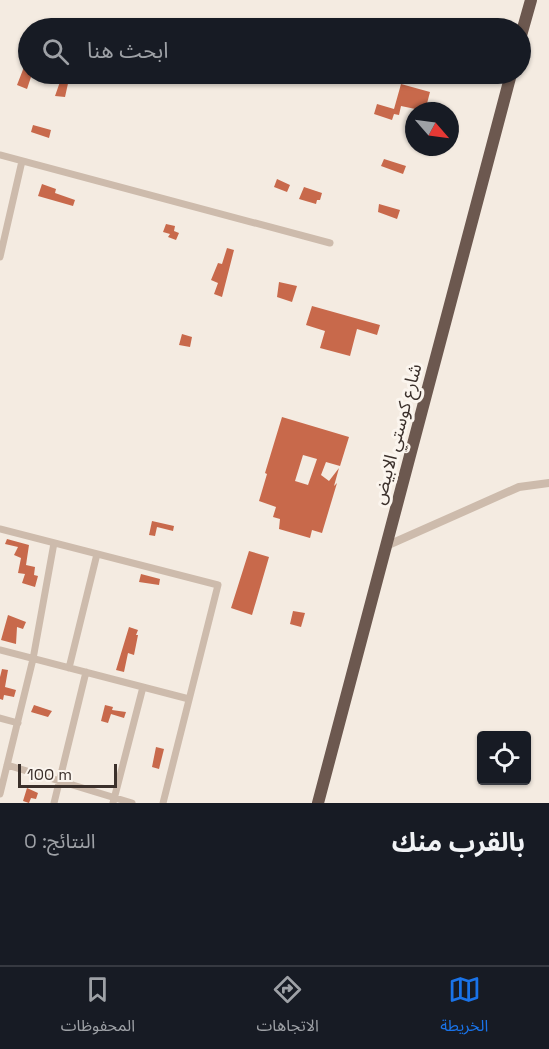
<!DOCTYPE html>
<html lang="ar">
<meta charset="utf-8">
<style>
:root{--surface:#171b24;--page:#242831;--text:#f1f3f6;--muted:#9ea1a6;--line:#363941;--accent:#1a73e8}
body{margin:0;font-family:"Space Grotesk","Noto Sans Arabic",sans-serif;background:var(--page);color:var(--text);direction:rtl}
.controls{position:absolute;right:18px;bottom:18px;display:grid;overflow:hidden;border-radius:6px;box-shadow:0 2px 4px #0004}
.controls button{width:54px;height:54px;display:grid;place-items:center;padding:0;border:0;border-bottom:2px solid var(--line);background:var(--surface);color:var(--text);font:30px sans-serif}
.compass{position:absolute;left:405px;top:102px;width:54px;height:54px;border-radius:50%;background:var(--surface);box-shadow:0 2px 4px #0004;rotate:118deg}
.scale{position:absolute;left:18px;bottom:15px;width:99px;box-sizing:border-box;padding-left:6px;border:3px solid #3b302b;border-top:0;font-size:16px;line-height:21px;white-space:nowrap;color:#3b302b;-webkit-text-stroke:4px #fbf5ee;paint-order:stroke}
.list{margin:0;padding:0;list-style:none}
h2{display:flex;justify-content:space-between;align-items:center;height:78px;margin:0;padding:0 24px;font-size:26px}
h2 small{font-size:20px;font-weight:400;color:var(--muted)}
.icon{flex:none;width:33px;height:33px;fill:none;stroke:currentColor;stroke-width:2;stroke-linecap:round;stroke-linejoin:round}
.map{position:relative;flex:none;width:549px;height:803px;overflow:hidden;direction:ltr}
.search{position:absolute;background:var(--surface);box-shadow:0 2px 4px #0004;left:18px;right:18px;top:18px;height:66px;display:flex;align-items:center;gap:15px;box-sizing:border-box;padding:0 21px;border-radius:33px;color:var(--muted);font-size:22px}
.sheet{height:162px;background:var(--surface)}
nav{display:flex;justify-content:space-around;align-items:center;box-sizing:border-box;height:84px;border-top:2px solid var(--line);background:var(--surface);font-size:16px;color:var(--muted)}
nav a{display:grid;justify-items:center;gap:3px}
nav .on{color:var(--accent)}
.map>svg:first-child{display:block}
.building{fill:#c8694b;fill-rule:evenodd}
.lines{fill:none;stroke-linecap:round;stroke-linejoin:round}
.minor{stroke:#cdbbac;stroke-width:7}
.tertiary{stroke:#cdbbac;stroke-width:8}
.trunk{stroke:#6c584f;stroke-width:12}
.labels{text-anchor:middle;stroke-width:6;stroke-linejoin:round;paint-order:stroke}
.street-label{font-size:18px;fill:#3b302b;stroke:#fbf5ee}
</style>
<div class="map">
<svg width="549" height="803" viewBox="0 0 549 803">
<rect width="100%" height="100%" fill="#f4ebe1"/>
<!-- building -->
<path class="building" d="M24,67L28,68V74H32L27,89L17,85Z
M62,76L69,79L65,97L55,96Z
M401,84L430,92L425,111L401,106L399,115L394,114L392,120L374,114L377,104L394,109Z
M33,125L51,130L49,138L31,132Z
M384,159L406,166L403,174L381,166Z
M277,179L290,185L287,192L274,187Z
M42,184L56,189L55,193L75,200L73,206L38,196Z
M304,187L322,193L320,200H317L316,204L299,199Z
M379,204L400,210L397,219L378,212Z
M166,224L175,226L174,231L179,233L176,240L168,237L170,234L163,232Z
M227,248L234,250L222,297L214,294L218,283L211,280L218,263L222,264Z
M279,282L297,286L292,302L277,297Z
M312,306L380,325L377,335L357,329L350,356L320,348L325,331L306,325Z
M182,334L192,337L190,347L179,345Z
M282,417L349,437L340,466L326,462L321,475L329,481L339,468L334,486L337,483L322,533L312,530L310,538L279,529L280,519L273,517L276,507L259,501L267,474L265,473ZM303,455L317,459L308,485L295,481Z
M152,521L174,526L173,531L157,527L155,536L149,535Z
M7,539L29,545L26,565L35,567L34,575L38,576L35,587L22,583L25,574L18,573L21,558L14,555L18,547L5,544Z
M249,551L269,557L252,615L231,608Z
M141,574L160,579L159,585L139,582Z
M293,611L305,613L301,627L290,624Z
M8,615L26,622L23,629L17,627L16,644L1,640Z
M129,627L138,630L136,635H138L134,655L128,653L124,672L116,670Z
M2,669L8,670L5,687L16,690L14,697L4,695L3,700L0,699V677Z
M34,705L52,711L48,717L31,712Z
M105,705L113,707L112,710L126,712L124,718L111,714L108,723L101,721Z
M156,747L164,749L159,769L152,767Z
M27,788L38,793L36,799L31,798L29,803L23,801Z"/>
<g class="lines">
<!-- minor -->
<path class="minor" d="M0,155L330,243
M0,257L22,161
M0,529L218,585L163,803
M0,650L189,699
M69,668L97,554
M0,718L18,723
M7,765L132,803
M0,794L33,659L54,543
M54,803L86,672
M113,803L143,687"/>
<!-- tertiary -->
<path class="tertiary" d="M386,546L519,487L549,483"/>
<!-- trunk -->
<path class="trunk" d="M520,39L531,0
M318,803L511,74"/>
</g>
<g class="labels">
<!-- street labels -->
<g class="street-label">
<text transform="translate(397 434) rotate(-75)" y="6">شارع كوستي الابيض</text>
</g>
</g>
</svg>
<div class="controls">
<button><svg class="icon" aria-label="locate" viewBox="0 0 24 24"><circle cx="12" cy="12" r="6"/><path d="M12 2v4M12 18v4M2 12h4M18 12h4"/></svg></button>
</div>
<svg class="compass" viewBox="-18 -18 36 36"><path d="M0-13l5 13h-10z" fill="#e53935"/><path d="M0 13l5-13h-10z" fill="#9ea1a6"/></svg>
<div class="scale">100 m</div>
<div class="search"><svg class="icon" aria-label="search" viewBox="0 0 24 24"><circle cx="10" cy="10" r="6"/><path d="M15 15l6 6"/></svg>ابحث هنا</div>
</div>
<section class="sheet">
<h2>بالقرب منك<small>النتائج: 0</small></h2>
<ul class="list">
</ul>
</section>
<nav>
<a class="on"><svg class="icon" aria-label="map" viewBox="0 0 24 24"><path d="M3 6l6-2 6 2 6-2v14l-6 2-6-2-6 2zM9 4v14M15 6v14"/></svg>الخريطة</a>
<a><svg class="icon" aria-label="directions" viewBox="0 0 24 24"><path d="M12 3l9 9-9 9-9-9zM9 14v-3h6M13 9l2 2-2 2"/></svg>الاتجاهات</a>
<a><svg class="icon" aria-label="saved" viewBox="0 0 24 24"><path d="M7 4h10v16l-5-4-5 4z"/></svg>المحفوظات</a>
</nav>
